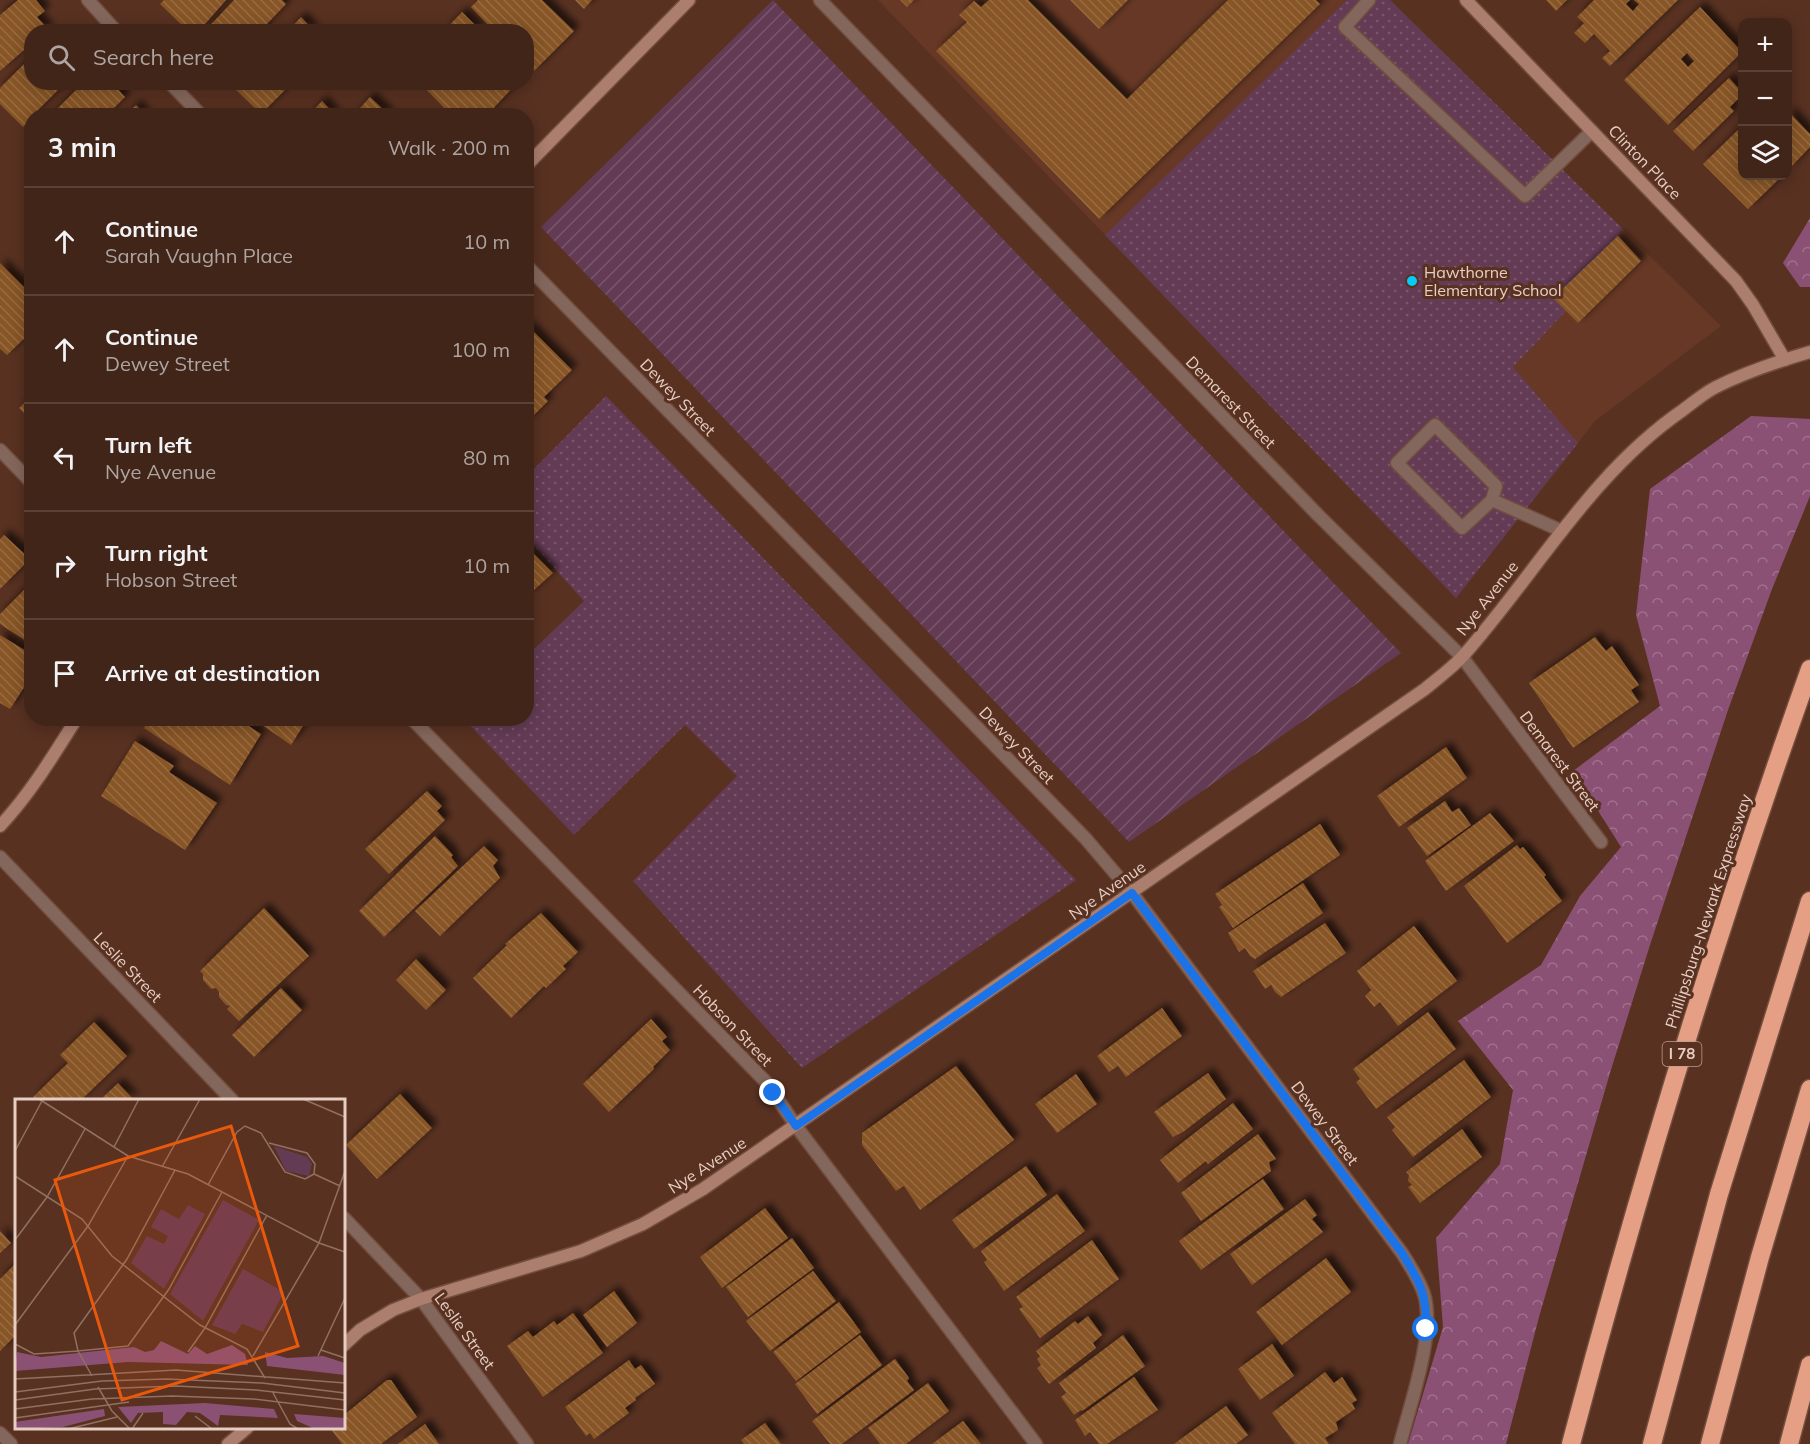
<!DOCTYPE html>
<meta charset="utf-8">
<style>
:root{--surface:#422519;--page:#492d22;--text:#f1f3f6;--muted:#aea5a2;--line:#5a4238}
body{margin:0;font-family:Mulish,sans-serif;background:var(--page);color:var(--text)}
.controls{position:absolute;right:18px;top:18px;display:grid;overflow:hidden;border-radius:12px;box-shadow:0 3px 15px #0003}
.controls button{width:54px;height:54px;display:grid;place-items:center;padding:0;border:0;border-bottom:2px solid var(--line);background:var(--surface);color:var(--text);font:30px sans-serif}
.stop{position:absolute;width:18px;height:18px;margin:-14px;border:4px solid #1a73e8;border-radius:50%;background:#fff}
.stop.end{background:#1a73e8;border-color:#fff;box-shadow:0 2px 6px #0008}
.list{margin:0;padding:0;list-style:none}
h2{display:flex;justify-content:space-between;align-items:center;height:78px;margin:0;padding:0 24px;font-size:26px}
h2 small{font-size:20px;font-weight:400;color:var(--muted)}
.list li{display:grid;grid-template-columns:39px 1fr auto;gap:18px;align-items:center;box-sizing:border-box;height:108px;padding:0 24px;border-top:2px solid var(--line)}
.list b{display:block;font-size:22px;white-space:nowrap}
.list p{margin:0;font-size:20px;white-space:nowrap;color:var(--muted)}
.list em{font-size:20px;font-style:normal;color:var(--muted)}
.icon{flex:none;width:33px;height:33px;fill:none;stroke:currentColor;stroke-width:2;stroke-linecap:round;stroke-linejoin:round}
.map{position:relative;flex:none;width:1810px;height:1444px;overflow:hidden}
.search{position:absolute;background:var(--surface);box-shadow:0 3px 15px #0003;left:24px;top:24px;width:510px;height:66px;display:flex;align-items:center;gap:15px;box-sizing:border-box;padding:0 21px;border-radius:24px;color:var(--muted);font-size:22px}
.panel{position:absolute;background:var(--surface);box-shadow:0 3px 15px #0003;left:24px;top:108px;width:510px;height:618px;border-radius:24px}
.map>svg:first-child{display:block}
.built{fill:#663825}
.grass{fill:url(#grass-dots)}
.forest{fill:url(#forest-crowns)}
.garden{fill:url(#garden-furrows)}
.building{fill:url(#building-back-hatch);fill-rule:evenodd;filter:url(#shadow)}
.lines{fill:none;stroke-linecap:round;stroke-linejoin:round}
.lane-casing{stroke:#724d3e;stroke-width:15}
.street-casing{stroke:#724d3e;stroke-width:15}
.secondary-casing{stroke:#724d3e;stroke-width:15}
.highway-casing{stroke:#724d3e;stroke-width:21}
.lane{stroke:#84675c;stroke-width:12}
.street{stroke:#84675c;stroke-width:12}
.secondary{stroke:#ab7e6d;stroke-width:12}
.highway{stroke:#e49f84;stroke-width:18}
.route{stroke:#1a73e8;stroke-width:8}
.poi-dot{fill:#04cbf9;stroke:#583121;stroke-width:2}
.labels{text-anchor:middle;stroke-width:6;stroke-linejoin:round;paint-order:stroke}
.shield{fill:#583121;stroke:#bc9f93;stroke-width:1.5}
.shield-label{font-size:15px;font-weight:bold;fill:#e7cec4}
.street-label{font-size:16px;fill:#e7cec4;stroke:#583121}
.poi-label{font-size:16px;fill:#e7cec4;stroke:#583121;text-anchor:start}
.inset-road{fill:none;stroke:#917062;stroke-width:1.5}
.view{fill:#e8590c;fill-opacity:0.15;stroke:#e8590c;stroke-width:3}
.inset-edge{fill:none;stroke:#e7cec4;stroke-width:3}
</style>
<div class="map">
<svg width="1810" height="1444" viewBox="0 0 1810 1444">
<defs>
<pattern id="grass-dots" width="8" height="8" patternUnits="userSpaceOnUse" patternTransform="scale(1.5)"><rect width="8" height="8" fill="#643b55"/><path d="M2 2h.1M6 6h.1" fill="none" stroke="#7a566c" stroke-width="1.8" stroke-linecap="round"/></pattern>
<pattern id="forest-crowns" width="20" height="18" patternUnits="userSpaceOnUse" patternTransform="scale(1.5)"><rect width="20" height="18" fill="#8a5175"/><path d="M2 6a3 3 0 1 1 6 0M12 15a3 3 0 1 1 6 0" fill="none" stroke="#a0718d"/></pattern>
<pattern id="garden-furrows" width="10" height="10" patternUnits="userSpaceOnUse" patternTransform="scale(1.5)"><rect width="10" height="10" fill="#643b55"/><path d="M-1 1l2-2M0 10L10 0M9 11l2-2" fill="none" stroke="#7a566c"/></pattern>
<pattern id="building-back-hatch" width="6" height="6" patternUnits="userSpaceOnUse" patternTransform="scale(1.5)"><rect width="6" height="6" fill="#875525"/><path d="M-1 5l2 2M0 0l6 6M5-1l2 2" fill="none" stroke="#986c43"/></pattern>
<filter id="shadow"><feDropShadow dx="5.5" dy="-5.5" stdDeviation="3" flood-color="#0009"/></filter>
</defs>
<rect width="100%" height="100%" fill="#583121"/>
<!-- built -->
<path class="built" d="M878,0H1390L1721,326L1595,421L1456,598Z"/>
<!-- grass -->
<path class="grass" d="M1347,0H1390L1622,228L1618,236L1554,298L1566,311L1513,367L1578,443L1456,598L1105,235Z
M606,396L1076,880L802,1068L633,881L737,776L685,725L574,835L464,719L526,718L527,656L584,601L527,538V476Z"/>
<!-- forest -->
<path class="forest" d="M1810,218V287H1800L1783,263Z
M1751,416L1810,419V496L1772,589L1728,710L1650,945L1610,1073L1539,1317L1506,1444H1408L1443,1327L1436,1238L1500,1164L1513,1090L1458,1021L1541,965L1580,896L1621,847L1573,771L1660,706L1636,615L1650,489Z"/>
<!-- garden -->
<path class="garden" d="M773,0L1401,653L1129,842L541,227Z"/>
<!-- building -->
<path class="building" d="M18,0H36L45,11L37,17L48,29L45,32H32V43L0,71V15Z
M164,0H226L198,32H189L160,4Z
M234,0H282L286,4L263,28L267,32H204Z
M478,0H542L574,31L534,71L526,63V32H495L471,7Z
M575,0H592L584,9Z
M900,0H914L907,7Z
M989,0H1028L1127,99L1228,0H1316L1320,4L1099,219L936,51L967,22L959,15L974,1L981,7Z
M1070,0H1128L1099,29Z
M1546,0H1567L1556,11Z
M1594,0H1630L1626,4L1633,11L1639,4L1634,0H1678L1610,66L1602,58L1610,51L1594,34L1585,43L1574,33L1584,23L1577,17Z
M1700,7L1742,52L1668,125L1624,80ZM1687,53L1694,61L1688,67L1681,59Z
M462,12L482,32H443Z
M301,17L315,32H287Z
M32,56V82H66L32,116L23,127L0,104V88Z
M1729,78L1742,92V95L1730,107L1734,111L1693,151L1673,131Z
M84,82H111L125,97L106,116H50Z
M235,82H295L289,89L288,87L261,114L232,86Z
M419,82H518L486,116H452Z
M370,97L390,116H353Z
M322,101L336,116H308Z
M136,105L146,116H125Z
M1788,111L1810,134V147L1788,170Z
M1742,126V176H1782L1748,209L1703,164Z
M1618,236L1641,261L1578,323L1553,298Z
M0,263L32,295V331L7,355L0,349Z
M526,324L572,370L544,397L548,401L526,423Z
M32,396V421L19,408Z
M4,535L30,559L0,589V539Z
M526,546L553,573L526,597Z
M32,582V675L10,709L0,703V635L26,651L31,644L0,624V614Z
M1595,637L1606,651L1612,646L1639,685L1631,690L1639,702L1573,748L1529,683Z
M150,718H236L261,734L230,785L144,728Z
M252,718H308L291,745Z
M135,741L174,766L169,772L217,803L185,850L101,796Z
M1446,747L1467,778L1399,827L1377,796Z
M427,791L442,806L437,811L445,820L389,874L365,849Z
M1445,801L1452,812L1459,808L1471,825L1427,856L1407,828Z
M1490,813L1514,841L1446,891L1425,861Z
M1320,824L1340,855L1233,928L1219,907L1222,905L1215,894Z
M435,836L453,855L451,857L458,866L384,937L359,911Z
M1517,845L1520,849L1523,847L1546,875L1544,877L1562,901L1507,943L1464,886Z
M484,846L498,860L493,866L500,878L440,936L415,911Z
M1303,883L1323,913L1255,959L1250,956L1245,948L1239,952L1228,933Z
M264,908L309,956L239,1021L227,1009L230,1006L226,1005L219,997V992L216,988L211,989L203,980V974L200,971Z
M541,913L578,952L563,966L566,969L546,988L544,986L511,1018L473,978L507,945L505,944Z
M1325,923L1346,953L1281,997L1275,992L1271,985L1265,989L1253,971Z
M1414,926L1457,981L1398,1026L1380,1002L1374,1007L1365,996L1371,990L1357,971Z
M416,959L446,990L426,1010L396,980Z
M281,988L302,1010L254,1057L232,1035Z
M1162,1008L1182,1036L1126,1077L1118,1066L1109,1072L1097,1056Z
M1428,1012L1456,1049L1376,1109L1356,1082L1360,1079L1353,1069Z
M651,1019L667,1037L662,1041L670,1050L653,1067L654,1069L609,1112L583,1084Z
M94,1022L127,1056L81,1100H37L33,1097L68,1063L60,1055Z
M1464,1060L1491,1097L1413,1157L1392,1130L1395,1127L1387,1117Z
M956,1066L1014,1140L920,1210L904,1186L896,1191L862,1145V1133Z
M1208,1073L1226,1099L1183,1132L1173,1137L1154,1112Z
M1076,1074L1097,1104L1057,1133L1035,1104Z
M118,1083L134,1100H100Z
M400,1094L432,1128L377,1179L346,1145Z
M1233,1103L1253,1129L1208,1164L1206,1161L1178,1183L1160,1160Z
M1462,1129L1482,1157L1420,1203L1408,1187L1412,1185L1408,1181L1409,1175L1406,1172Z
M1258,1134L1276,1159L1269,1162L1271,1171L1201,1221L1181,1193Z
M1026,1166L1047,1195L974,1249L952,1220Z
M1263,1179L1284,1209L1201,1270L1179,1241Z
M1057,1194L1085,1231L1004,1291L984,1262L987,1260L981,1251Z
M1305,1199L1317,1215L1312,1219L1323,1232L1252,1285L1230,1254Z
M765,1208L788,1238L722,1288L700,1257Z
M0,1231L11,1243L0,1253Z
M792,1238L814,1268L748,1317L726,1287Z
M1092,1240L1119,1279L1040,1338L1019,1309L1023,1307L1016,1297Z
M1326,1258L1351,1292L1282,1345L1256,1312Z
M16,1263V1335L0,1351V1279Z
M813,1271L836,1301L770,1351L746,1321Z
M614,1291L637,1323L607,1347L583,1315Z
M839,1302L861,1332L796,1381L773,1352Z
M573,1313L603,1353L543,1397L507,1346L528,1331L533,1337L554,1321L557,1325Z
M1088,1316L1102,1335L1093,1343L1096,1348L1049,1384L1037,1368L1041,1365L1037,1359L1040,1356L1036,1351L1075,1321L1078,1324Z
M860,1335L882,1365L817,1414L795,1384Z
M1123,1335L1145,1366L1082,1411L1081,1410L1074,1415L1061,1397L1066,1393L1059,1383Z
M1272,1344L1294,1376L1260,1400L1238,1369Z
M895,1359L909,1378L907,1381L914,1390L842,1444H830L812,1421Z
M629,1360L635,1369L641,1365L655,1384L635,1398L636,1400L625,1408L629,1413L594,1439L590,1433L586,1436L565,1407Z
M1325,1372L1334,1383L1342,1377L1357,1400L1352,1403L1355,1409L1336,1422L1338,1430L1325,1438L1329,1444H1295L1272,1413Z
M1134,1377L1158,1410L1107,1444H1099L1090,1432L1085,1436L1075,1420Z
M387,1380H391L417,1417L381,1444H342L330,1428H344V1415Z
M928,1383L949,1411L906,1444H880L868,1428Z
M1226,1406L1248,1435L1236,1444H1174Z
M963,1421L981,1444H932Z
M765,1423L781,1444H744L741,1440Z
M425,1424L439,1444H398Z"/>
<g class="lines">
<defs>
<path id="lane" d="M1369,0L1345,27L1525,196L1592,131
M1492,500L1496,486L1435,425L1397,463L1462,528L1492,500L1562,531"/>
<path id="street" d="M88,0L117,32
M820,0L1318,515L1462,657L1601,842
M169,82L202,116
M526,265L1086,839L1132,893L1402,1253C1410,1266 1419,1279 1424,1294C1436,1332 1410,1405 1400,1444
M0,450L32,483
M411,718L767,1083L796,1126L1036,1444
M0,857L232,1100
M344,1218L421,1299L527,1444
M0,1433L11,1444"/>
<path id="secondary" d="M1466,0L1736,281L1753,305L1785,360
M526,166L689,0
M0,826C30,794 53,756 77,718
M344,1345L360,1330L393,1310L421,1299L581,1251L643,1224L703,1189L1425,689C1437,679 1452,668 1463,656C1536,574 1590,474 1683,410C1694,402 1704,393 1716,387C1746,372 1779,361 1810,352
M228,1444L247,1428"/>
<path id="highway" d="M1571,1444C1640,1182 1719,924 1810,669
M1652,1444L1719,1194L1810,901
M1710,1444L1760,1257L1810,1089
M1789,1444L1810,1365"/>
</defs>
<!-- lane casing -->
<use href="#lane" class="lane-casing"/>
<!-- street casing -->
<use href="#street" class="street-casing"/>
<!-- secondary casing -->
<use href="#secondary" class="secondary-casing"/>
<!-- highway casing -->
<use href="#highway" class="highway-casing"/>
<!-- lane -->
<use href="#lane" class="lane"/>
<!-- street -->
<use href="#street" class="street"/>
<!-- secondary -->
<use href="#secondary" class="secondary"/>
<!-- highway -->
<use href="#highway" class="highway"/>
</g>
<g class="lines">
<!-- route -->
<path class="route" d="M773,1093L796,1126L1132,893L1402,1253C1420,1283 1427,1293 1426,1329"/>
</g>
<!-- markers -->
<circle class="poi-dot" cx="1412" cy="281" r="6"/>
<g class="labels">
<!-- shield labels -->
<rect class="shield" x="1662.5" y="1042" width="39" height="24" rx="4.5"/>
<g class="shield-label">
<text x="1682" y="1059">I 78</text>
</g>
<!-- street labels -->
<g class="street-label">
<text transform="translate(1645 162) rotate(46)" y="6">Clinton Place</text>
<text transform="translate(678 397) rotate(46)" y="6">Dewey Street</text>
<text transform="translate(1231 402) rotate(46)" y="6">Demarest Street</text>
<text transform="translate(1487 598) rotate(-52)" y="6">Nye Avenue</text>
<text transform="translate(1017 745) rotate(46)" y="6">Dewey Street</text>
<text transform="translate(1560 761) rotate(53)" y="6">Demarest Street</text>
<text transform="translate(1107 890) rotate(-35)" y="6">Nye Avenue</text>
<text transform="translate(1708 911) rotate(-72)" y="6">Phillipsburg-Newark Expressway</text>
<text transform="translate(128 967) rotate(46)" y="6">Leslie Street</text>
<text transform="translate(733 1025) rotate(46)" y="6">Hobson Street</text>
<text transform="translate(1325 1123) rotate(53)" y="6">Dewey Street</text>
<text transform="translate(707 1165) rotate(-33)" y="6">Nye Avenue</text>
<text transform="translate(465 1331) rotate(54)" y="6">Leslie Street</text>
</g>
<!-- poi labels -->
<g class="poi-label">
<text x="1424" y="278">Hawthorne<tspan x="1424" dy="18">Elementary School</tspan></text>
</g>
</g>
<!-- overview -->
<g transform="translate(15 1099)">
<rect width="330" height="330" fill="#583121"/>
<path d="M259,47L292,58L297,65L294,77L271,72ZM173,106L190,115L149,190L116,164L132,137L149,145L153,137L136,128L146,110L164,120ZM228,170L269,193L248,233L227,225L220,235L197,226Z" fill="#643b55"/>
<path d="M146,242L173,255L180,247L192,255L217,246L230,255L233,266L113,263L0,272L2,253L26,258L119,248L130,253L139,251ZM250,253L272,259L308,257L330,264V276L252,267ZM190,304L259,310L263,319L205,316L203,327L185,314L172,313L161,326L148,325V313L123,314L116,324L103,308ZM89,310L90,317L48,328L0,330V323ZM279,315L330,319V330H300L282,322Z" fill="#8a5175"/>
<path d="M208,101L244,121L188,222L155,195Z" fill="#643b55"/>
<path class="inset-road" d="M24,0L113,57L173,75L304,144L330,153M288,0L330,18M254,44L292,54L300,65L299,75M99,48L124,0M0,52L27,2M147,68L185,0M160,71L112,160L59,234L63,252L113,247L154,190L207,93M299,75L325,87M0,77L67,120L97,157L185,226L232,250L250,279M193,86L222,33L230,27L246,34L270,73L290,80L299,75M0,141L32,98L70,30M0,226L73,127L113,57M0,245L19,255L63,252L77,277M306,251L330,259M173,253L190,229L252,116M238,257L304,144L330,72M303,257L330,199M0,280L161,271L330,284M83,288L97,312L115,330M257,292L275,325L283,330M0,293L87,282L151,280L247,284L330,294M0,301L80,290L161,287L241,291L330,301M0,310L77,300L157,297L238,300L330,311M180,317L197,330M0,319L114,303M53,330L102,318M117,330L128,314"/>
<path class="view" d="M216,27L283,247L107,301L40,81Z"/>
<rect width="330" height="330" class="inset-edge"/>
</g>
</svg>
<div class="controls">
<button>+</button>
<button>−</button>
<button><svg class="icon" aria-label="layers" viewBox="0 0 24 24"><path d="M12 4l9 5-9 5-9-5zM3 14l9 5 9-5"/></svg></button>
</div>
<div class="stop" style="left:1426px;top:1329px"></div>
<div class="stop end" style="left:773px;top:1093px"></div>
<div class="search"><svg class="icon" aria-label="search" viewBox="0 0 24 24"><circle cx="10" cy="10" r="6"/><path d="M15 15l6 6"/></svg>Search here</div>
<section class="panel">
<h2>3 min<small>Walk · 200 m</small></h2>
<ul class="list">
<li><svg class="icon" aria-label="ahead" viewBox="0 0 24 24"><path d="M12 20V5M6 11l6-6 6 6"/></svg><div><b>Continue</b><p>Sarah Vaughn Place</p></div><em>10 m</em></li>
<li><svg class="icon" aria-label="ahead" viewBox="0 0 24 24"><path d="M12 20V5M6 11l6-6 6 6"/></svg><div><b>Continue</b><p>Dewey Street</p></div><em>100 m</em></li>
<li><svg class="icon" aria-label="left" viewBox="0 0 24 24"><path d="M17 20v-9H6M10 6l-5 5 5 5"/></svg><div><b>Turn left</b><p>Nye Avenue</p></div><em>80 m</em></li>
<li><svg class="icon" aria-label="right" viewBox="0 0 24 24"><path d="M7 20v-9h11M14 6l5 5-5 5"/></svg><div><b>Turn right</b><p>Hobson Street</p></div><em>10 m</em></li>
<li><svg class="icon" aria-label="arrive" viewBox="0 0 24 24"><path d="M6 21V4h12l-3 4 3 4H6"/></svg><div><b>Arrive at destination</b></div></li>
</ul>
</section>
</div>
